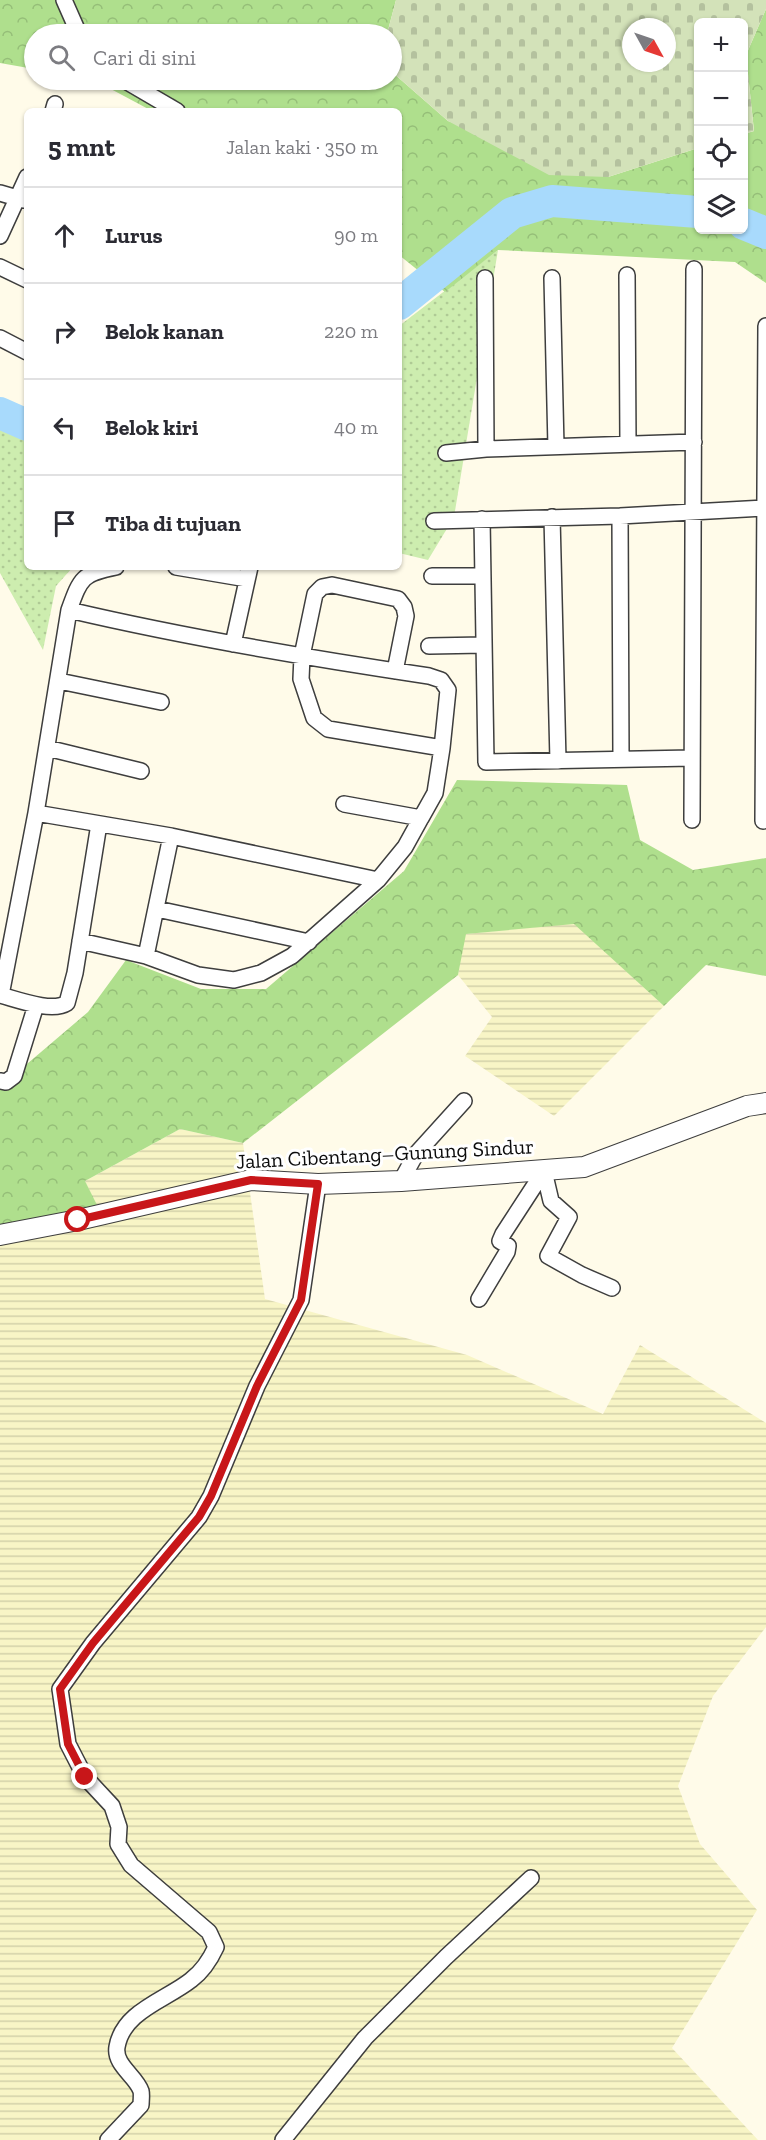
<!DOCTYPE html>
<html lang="id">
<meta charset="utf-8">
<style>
:root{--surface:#fff;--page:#f2f2f3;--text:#2b2b33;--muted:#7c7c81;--line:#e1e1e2}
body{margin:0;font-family:"Zilla Slab",serif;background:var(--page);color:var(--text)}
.controls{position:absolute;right:18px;top:18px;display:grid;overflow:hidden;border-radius:9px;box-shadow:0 2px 4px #0004}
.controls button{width:54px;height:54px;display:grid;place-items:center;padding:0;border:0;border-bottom:2px solid var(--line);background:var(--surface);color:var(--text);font:30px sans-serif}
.compass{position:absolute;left:622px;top:18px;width:54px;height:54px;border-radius:50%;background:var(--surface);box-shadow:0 2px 4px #0004;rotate:130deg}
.stop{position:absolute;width:18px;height:18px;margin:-14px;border:4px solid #c81619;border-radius:50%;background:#fff}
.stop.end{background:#c81619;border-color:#fff;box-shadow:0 2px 6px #0008}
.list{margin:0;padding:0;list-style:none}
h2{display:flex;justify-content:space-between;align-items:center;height:78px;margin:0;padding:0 24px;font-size:26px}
h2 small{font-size:20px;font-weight:400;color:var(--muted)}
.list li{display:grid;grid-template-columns:39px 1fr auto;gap:18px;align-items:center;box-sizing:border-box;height:96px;padding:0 24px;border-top:2px solid var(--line)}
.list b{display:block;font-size:22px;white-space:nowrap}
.list em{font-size:20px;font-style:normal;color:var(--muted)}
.icon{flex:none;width:33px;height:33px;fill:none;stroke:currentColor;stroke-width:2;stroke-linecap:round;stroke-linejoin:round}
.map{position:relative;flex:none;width:766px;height:2140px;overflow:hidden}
.search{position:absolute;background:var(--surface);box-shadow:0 2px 4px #0004;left:24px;top:24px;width:378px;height:66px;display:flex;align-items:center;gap:15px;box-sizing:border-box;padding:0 21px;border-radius:33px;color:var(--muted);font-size:22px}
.panel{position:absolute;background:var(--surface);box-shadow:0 2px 4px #0004;left:24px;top:108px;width:378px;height:462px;border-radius:9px}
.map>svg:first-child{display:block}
.farmland{fill:url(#farmland-rules)}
.grass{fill:url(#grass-dots)}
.forest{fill:url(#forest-crowns)}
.cemetery{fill:url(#cemetery-stones);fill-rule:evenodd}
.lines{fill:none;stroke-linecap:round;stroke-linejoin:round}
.river{stroke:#a8dafc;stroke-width:32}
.minor-casing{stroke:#3e3e3e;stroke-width:18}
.tertiary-casing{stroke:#3e3e3e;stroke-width:22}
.minor{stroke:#fff;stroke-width:15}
.tertiary{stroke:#fff;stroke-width:20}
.route{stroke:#c81619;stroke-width:8}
.labels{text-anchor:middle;stroke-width:6;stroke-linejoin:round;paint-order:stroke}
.street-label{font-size:21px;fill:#0b0b0b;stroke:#fff}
</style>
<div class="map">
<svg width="766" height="2140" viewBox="0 0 766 2140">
<defs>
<pattern id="farmland-rules" width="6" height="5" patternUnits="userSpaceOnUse" patternTransform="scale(1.5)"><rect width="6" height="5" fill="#f8f5c6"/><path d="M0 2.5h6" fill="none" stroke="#d3d1a9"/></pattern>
<pattern id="grass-dots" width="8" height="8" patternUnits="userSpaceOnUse" patternTransform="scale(1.5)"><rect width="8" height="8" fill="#cdedaf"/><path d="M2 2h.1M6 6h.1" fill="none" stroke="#afca95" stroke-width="1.8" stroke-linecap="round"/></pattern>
<pattern id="forest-crowns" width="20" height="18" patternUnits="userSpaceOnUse" patternTransform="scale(1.5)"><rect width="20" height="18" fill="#afdf8d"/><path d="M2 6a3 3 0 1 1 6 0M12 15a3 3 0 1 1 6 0" fill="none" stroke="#95be78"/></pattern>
<pattern id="cemetery-stones" width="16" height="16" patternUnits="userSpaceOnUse" patternTransform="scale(1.5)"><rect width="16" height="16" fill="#d3e2b9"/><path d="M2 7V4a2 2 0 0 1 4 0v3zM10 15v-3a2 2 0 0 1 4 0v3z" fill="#b4c19e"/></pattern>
</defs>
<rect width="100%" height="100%" fill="#fffbe9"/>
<!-- farmland -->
<path class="farmland" d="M574,923L664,1006L554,1116L465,1056L492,1017L458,975L465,934Z
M180,1129L243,1143L265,1299L467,1355L603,1414L640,1345L766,1423V1627L713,1696L678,1786L700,1844L757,1910L672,2048L758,2140H0V1229L98,1209L85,1181Z"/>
<!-- grass -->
<path class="grass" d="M498,250L454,517L428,560L399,553V326Z
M0,426L27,441V567H73L56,586L43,650L0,573Z"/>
<!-- forest -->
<path class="forest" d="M0,0H396L387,34H34V69L0,63Z
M766,9V283L735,262L498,250L445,292L399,255V111H152L94,80H392V72L448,121L608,177L698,148V230H744V134L754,131L746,55Z
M457,780L627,785L640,840L693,870L766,858V976L706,965L664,1006L574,924L466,934L458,975L243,1143L180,1129L85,1181L99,1209L0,1229V1074L14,1075L88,1012L126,960L201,989H266L404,871Z"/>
<!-- cemetery -->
<path class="cemetery" d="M396,0H766V9L746,55L754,131L744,134V22H698V148L608,177L549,175L448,121L392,72V34H387ZM631,27H667V63H631Z"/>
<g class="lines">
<!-- river -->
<path class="river" d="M744,224L766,233
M399,304L512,213L552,201L698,212
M0,413L27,425"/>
<defs>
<path id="minor" d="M64,0L79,34
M124,80L177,111
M53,111L55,104
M0,193L24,200
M0,236L27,177
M0,267L27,280
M627,275L628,444
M485,278L486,449
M552,278L556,447
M0,338L27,352
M446,453L486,449L694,442
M620,516L621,759
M552,517L558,761
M482,519L486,762L692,758
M434,521L620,516L766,508
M176,567L247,579
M432,576H483
M69,610C81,577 82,574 116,567
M233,644L250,567
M429,646L484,645
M395,671L406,616L404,607L398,599L332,585L322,587L315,594L302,656L301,679L314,718L328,729L442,748
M59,681L161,702
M47,748L141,771
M36,813L171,836L146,956L80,941
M692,820L694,269
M763,821L766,326
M171,836L378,880
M157,909L309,942
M146,956L198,975L234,980L261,973L292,956L378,880L405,847L421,818
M0,995C16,999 52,1013 67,1003L75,973L99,824
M1,995L36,813L69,610C188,638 308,658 429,676L441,680L448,690L442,748L435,793L421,818L344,804
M0,1081L6,1082L14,1076L36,1005
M401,1181L416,1154L464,1101
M479,1299L507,1252L508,1246L500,1241L503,1234L544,1171L551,1201L569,1217L548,1256L582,1275L612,1288
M108,2140L141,2105C141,2101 142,2095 141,2091C136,2076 114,2065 117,2047C123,2011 166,2000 191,1980C203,1971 210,1960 216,1947L209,1932L131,1865L118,1844L119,1827L112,1806L85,1777L68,1744L60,1689L93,1643L199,1517L211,1496L257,1386L301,1300L318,1184
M283,2140L365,2038L446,1957L531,1878"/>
<path id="tertiary" d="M0,1235L78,1220L251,1180L318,1184L401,1181L584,1167L747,1106L766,1103"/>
</defs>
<!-- minor casing -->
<use href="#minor" class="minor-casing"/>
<!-- tertiary casing -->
<use href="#tertiary" class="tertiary-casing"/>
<!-- minor -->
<use href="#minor" class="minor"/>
<!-- tertiary -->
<use href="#tertiary" class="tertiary"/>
</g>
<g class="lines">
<!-- route -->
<path class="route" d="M78,1220L251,1180L318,1184L301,1300L257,1386L211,1496L199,1517L93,1643L60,1689L68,1744L85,1777"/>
</g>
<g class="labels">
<!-- street labels -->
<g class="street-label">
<text transform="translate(385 1154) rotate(-3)" y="7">Jalan Cibentang–Gunung Sindur</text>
</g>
</g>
</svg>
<div class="controls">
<button>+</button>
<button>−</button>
<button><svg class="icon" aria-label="locate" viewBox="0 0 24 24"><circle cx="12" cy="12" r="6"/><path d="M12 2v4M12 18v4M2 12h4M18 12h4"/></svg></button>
<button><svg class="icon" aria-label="layers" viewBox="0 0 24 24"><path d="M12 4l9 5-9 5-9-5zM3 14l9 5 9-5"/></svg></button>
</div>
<svg class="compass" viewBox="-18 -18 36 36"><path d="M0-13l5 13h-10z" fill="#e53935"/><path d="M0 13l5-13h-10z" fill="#7c7c81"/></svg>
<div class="stop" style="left:78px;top:1220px"></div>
<div class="stop end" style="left:85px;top:1777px"></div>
<div class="search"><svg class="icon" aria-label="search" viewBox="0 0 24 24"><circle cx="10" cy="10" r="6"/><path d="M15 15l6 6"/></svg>Cari di sini</div>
<section class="panel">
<h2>5 mnt<small>Jalan kaki · 350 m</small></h2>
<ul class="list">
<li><svg class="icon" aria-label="ahead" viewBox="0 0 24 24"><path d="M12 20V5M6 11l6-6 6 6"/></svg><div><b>Lurus</b></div><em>90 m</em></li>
<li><svg class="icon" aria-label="right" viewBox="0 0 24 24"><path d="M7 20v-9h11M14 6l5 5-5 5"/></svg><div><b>Belok kanan</b></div><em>220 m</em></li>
<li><svg class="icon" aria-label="left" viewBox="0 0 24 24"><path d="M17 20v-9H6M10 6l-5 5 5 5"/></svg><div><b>Belok kiri</b></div><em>40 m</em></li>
<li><svg class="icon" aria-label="arrive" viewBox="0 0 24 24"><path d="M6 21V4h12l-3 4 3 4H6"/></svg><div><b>Tiba di tujuan</b></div></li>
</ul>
</section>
</div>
